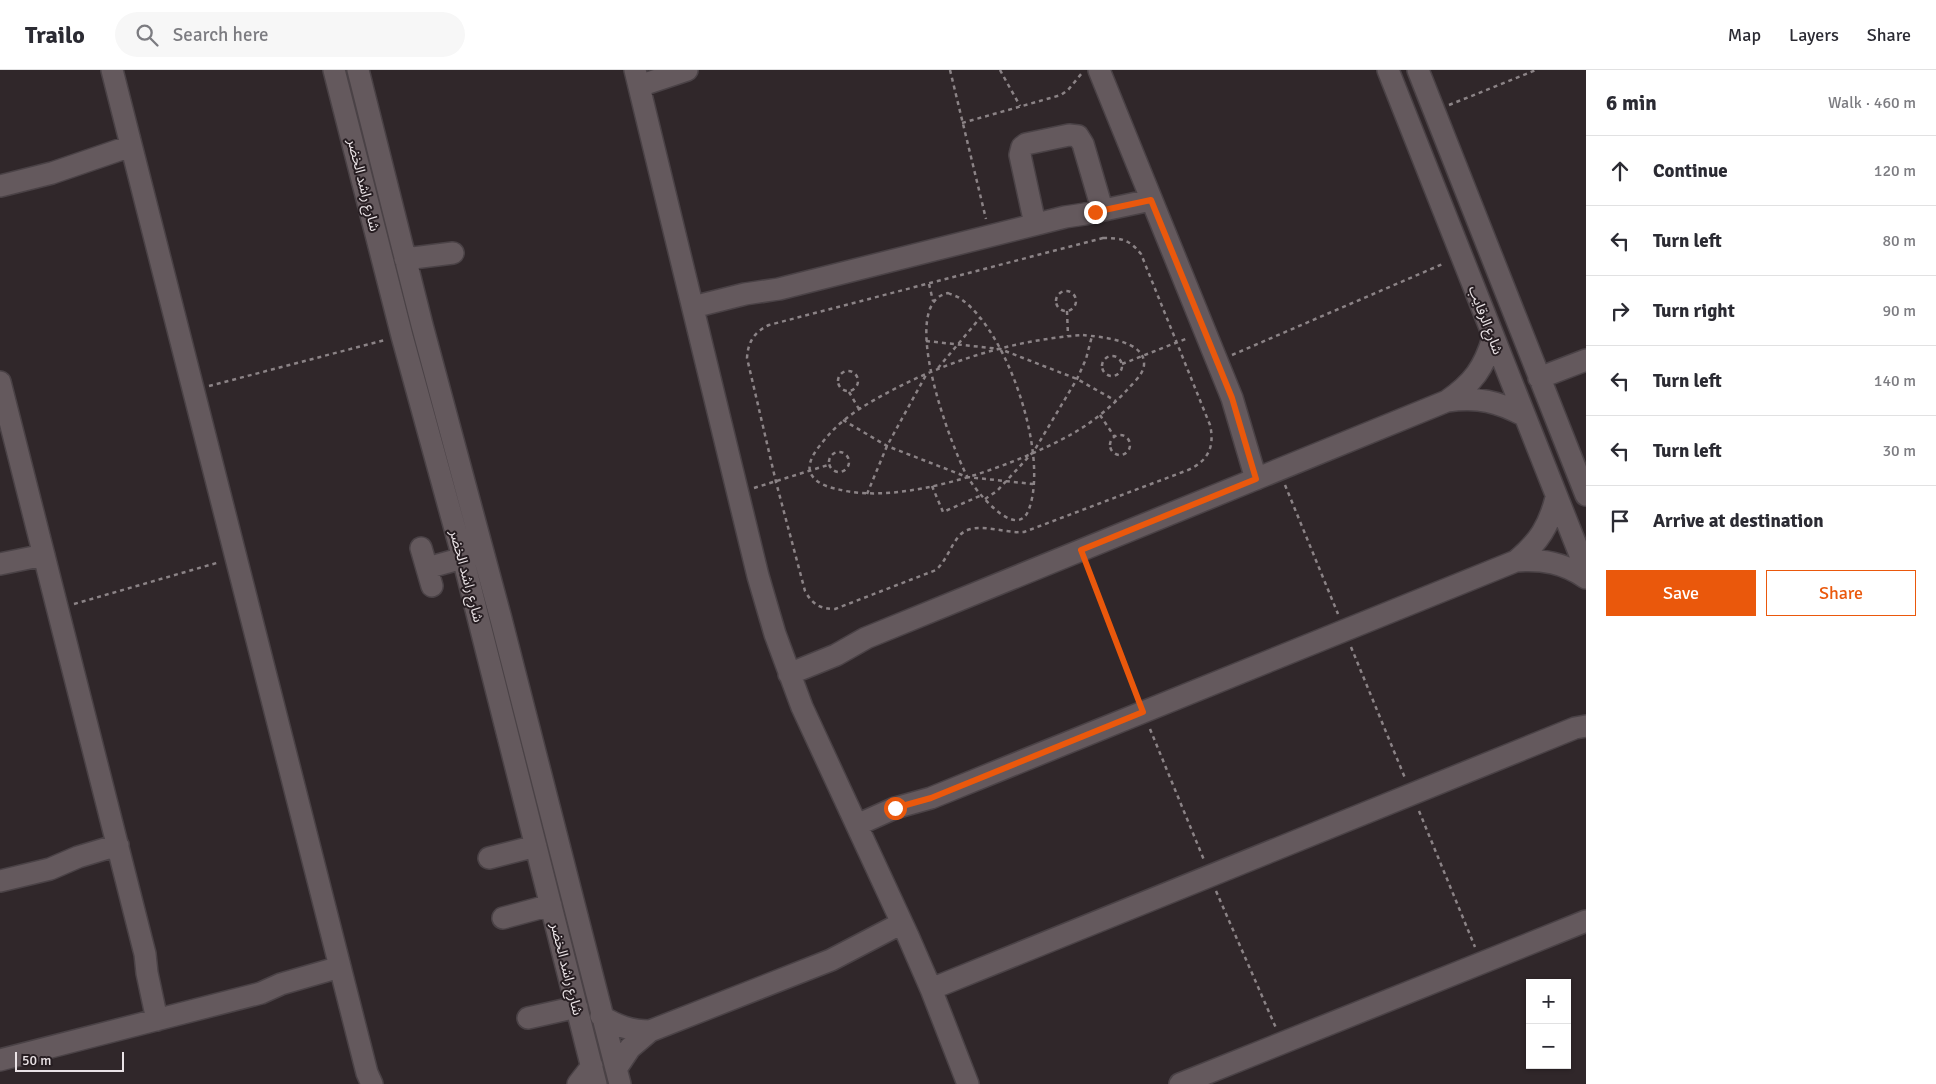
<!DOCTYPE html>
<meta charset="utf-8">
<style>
:root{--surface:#fff;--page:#f7f7f7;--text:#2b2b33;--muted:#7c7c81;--line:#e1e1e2;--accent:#ea580c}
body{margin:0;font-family:Signika,"Noto Sans Arabic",sans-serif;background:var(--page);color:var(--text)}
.controls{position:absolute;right:15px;bottom:15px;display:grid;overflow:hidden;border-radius:0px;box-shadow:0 1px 4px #0004}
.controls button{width:45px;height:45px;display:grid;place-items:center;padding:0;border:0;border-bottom:1px solid var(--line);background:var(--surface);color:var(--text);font:25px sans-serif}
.scale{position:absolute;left:15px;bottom:12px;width:109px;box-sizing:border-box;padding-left:5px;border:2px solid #eae3e6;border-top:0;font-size:14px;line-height:18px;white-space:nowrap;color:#eae3e6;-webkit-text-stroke:4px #261d21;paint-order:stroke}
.stop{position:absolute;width:15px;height:15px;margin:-11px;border:4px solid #ea580c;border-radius:50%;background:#fff}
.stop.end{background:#ea580c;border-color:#fff;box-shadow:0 1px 5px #0008}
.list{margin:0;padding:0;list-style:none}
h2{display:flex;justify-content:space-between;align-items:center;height:65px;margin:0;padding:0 20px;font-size:21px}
h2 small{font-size:16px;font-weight:400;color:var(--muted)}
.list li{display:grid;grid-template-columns:32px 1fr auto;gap:15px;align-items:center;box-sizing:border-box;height:70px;padding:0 20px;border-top:1px solid var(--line)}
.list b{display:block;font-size:19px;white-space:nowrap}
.list em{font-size:16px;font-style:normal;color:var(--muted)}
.actions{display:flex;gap:10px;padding:15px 20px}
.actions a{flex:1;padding:11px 0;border:1px solid var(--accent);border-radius:0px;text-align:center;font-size:18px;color:var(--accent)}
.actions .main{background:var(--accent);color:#fff}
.icon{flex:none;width:28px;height:28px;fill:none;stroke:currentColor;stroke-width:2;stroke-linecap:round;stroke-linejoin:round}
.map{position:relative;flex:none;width:1586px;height:1014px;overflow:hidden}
header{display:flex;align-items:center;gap:30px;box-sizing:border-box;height:70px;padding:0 25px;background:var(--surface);border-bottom:1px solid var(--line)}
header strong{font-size:24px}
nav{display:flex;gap:28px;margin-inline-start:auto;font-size:18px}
.search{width:350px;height:45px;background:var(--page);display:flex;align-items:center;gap:12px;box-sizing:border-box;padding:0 18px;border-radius:28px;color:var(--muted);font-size:19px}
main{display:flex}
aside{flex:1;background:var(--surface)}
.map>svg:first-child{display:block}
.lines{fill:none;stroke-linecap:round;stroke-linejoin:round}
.minor-casing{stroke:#4a4246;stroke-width:24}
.path{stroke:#8b8386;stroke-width:2.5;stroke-dasharray:4 4;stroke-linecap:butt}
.minor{stroke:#64595d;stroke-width:21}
.route{stroke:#ea580c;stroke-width:6}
.labels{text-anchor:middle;stroke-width:4;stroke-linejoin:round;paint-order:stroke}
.street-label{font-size:14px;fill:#eae3e6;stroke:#261d21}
</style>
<header>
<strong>Trailo</strong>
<div class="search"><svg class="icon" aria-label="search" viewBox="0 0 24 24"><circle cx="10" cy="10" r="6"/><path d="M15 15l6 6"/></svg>Search here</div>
<nav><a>Map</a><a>Layers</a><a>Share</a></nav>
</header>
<main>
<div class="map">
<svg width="1586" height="1014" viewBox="0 0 1586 1014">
<rect width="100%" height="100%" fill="#30272a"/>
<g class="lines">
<defs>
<path id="minor" d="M112,0L367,1003L372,1014
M334,0L402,266L463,488L596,1014
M358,0L422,255L501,549L620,1014
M635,0L758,506L775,564L802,637L908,866L931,919L968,1014
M1099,0L1232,328L1256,409
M1388,0L1586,500
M1418,0L1586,425
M639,16L687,0
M0,116L52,103L131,76
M1035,154L1020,85L1022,77L1026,74L1069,65L1078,66L1083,74L1100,132
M405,189L453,183
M693,237L745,224L779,219L1065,147L1085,144L1151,130
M1539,308L1586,290
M0,312L145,884L147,903L157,950
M1447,331C1479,327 1497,331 1525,346
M421,478L432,516
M1516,491C1543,489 1564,493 1586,508
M0,494L44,485
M427,498L463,488
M789,604L836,585L866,568L1447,331C1473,313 1484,298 1493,268
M857,755L895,738L931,728L1516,491C1539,472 1549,456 1556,428
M489,788L536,776
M0,811L50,799L78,787L118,775
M503,848L551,835
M931,919L1575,658L1586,656
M601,946C617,956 631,961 650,961
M528,948L577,937
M0,990L261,923L281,914L340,897
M616,999L630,978L650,961L831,890L902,853
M578,1014L592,996
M1180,1014L1586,851"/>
</defs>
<!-- minor casing -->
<use href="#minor" class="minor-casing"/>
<!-- path -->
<path class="path" d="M950,0L986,149
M1000,0L1020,36
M1449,35L1536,0
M962,53L1061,25L1068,20L1082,3
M1103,168C1121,168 1129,169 1141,184L1210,355C1215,377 1208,391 1188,400L1024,462C1005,464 974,450 960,465C950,476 947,490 936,500L835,539C820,539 812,534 805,521L776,412L747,288C748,272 754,262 769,255Z
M929,214L933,231
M1056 231a10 10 0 1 1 20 0a10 10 0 1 1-20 0Z
M948,223C952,225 957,226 961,229C1008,262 1049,385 1029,439C1017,473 975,420 967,406C952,378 896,233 948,223Z
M1067,241L1068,266
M1083,265C1100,267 1146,270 1144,295C1143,305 1133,313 1127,320C1111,337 1093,352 1072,364C1014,396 902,437 837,419C827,417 816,413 811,404C806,394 815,381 822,373C837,353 855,341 876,329C939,293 1011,270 1083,265Z
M926,271L1000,279L1077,309L1116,331
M1232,285L1445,193
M1102 296a10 10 0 1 1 20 0a10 10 0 1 1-20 0Z
M1122,294L1188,268
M938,298L980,248
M838 311a10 10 0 1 1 20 0a10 10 0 1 1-20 0Z
M209,316L385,270
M849,322L859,339
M1100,345L1114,366
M843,350L887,376L967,407L1033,414
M1110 375a10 10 0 1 1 20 0a10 10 0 1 1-20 0Z
M829 392a10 10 0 1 1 20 0a10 10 0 1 1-20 0Z
M1285,415L1338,544
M932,416L943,442L982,425
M754,418L828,395
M867,424L887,376L926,305
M985,429L997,421L1034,381L1077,309L1086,289L1092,266
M1087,496L1137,626
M74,534L220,492
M1351,577L1405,708
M1150,659L1204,790
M1419,741L1475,877
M1216,821L1276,958"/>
<!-- minor -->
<use href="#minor" class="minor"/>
</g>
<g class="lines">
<!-- route -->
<path class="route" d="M895,738L931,728L1143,642L1081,480L1256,409L1232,328L1151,130L1095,142"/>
</g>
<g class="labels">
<!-- street labels -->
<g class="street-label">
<text transform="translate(364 115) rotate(76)" y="5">شارع راشد الخضر</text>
<text transform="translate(1486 250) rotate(69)" y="5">شارع الرقايب</text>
<text transform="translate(467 506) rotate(75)" y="5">شارع راشد الخضر</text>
<text transform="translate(567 899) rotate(76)" y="5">شارع راشد الخضر</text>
</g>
</g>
</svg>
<div class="controls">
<button>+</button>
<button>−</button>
</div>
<div class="scale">50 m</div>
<div class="stop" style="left:895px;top:738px"></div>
<div class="stop end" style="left:1095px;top:142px"></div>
</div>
<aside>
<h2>6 min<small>Walk · 460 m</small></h2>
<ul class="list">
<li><svg class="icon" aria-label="ahead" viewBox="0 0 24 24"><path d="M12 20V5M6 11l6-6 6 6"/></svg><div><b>Continue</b></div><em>120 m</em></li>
<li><svg class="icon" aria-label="left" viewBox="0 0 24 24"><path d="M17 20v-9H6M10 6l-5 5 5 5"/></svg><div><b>Turn left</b></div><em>80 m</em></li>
<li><svg class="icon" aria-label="right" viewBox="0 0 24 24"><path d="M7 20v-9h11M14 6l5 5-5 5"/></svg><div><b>Turn right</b></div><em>90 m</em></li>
<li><svg class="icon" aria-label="left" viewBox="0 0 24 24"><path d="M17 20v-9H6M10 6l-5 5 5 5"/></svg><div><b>Turn left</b></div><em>140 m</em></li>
<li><svg class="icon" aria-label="left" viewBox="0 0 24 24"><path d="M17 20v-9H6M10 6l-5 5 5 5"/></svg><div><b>Turn left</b></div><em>30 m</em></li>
<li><svg class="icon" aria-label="arrive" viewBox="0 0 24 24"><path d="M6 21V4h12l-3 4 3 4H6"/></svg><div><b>Arrive at destination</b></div></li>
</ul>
<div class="actions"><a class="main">Save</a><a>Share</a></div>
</aside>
</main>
